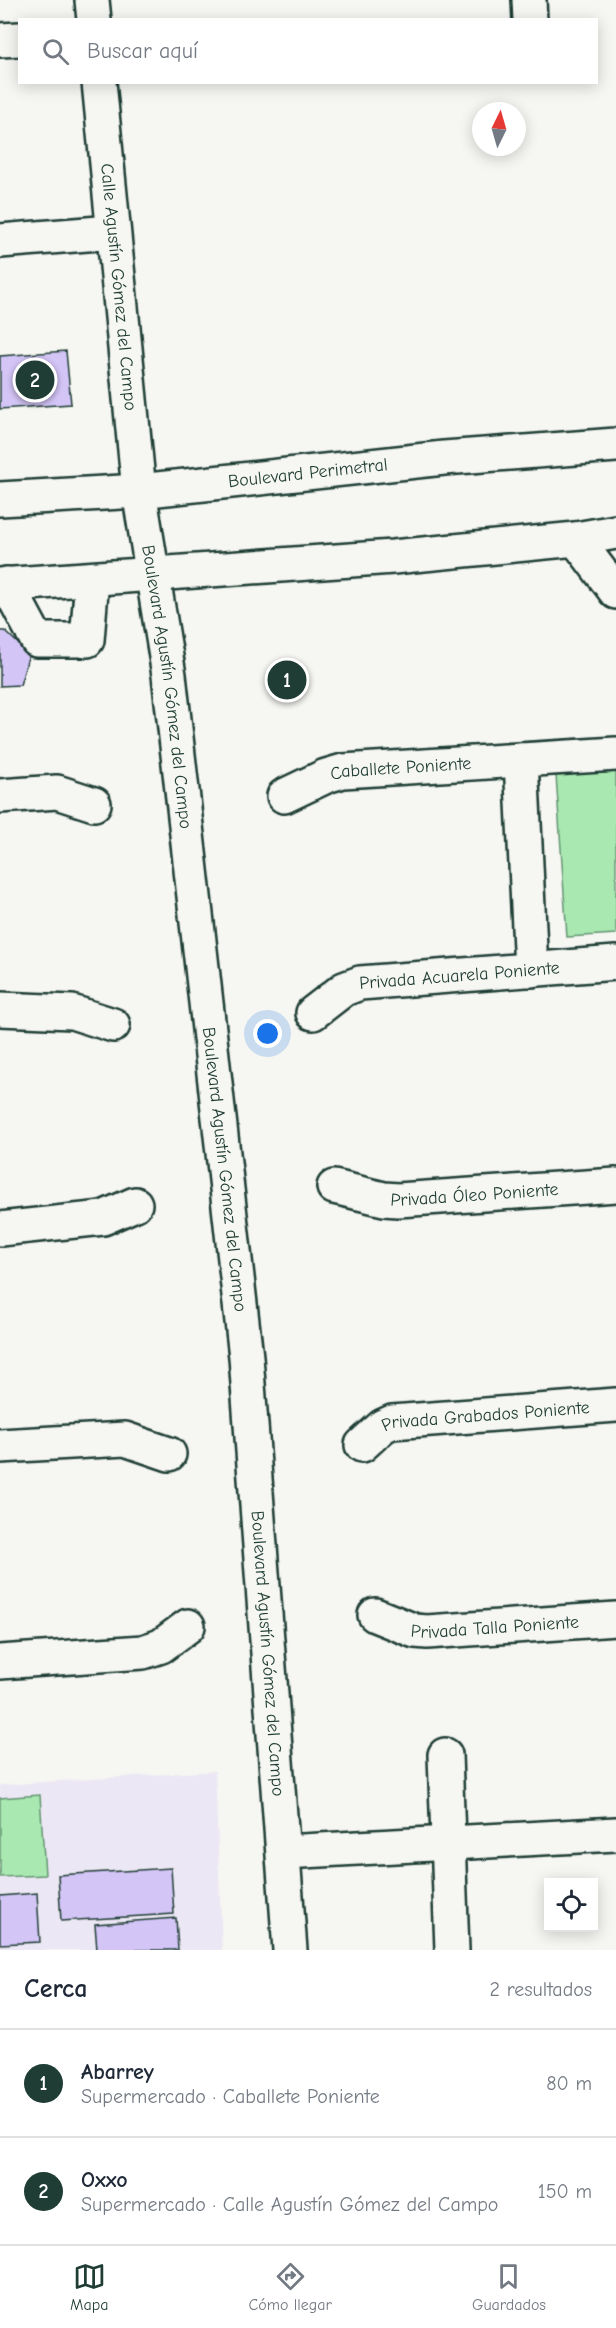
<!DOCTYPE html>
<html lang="es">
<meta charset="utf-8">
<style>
:root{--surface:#fff;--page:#f6f6f7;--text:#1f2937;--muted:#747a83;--line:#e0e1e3;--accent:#1f3d34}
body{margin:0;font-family:"Comic Neue",sans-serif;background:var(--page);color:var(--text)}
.controls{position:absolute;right:18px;bottom:18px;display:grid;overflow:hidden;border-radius:0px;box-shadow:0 3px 15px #0003}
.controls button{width:54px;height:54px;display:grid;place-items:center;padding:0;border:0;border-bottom:2px solid var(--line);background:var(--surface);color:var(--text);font:30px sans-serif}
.compass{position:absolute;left:472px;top:102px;width:54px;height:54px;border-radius:50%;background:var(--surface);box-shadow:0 3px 15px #0003;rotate:5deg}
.you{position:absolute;left:268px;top:1034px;width:21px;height:21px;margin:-15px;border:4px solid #fff;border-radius:50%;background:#1a73e8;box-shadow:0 0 0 9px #1a73e833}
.badge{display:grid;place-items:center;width:39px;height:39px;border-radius:50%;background:var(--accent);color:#fff;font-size:20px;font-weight:700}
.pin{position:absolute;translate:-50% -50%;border:3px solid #fff;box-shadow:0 2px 6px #0006}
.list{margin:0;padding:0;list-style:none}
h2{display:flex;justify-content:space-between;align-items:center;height:78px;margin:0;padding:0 24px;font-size:26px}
h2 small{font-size:20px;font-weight:400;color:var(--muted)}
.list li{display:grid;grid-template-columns:39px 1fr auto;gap:18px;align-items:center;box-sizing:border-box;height:108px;padding:0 24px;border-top:2px solid var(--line)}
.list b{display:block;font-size:22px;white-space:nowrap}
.list p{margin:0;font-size:20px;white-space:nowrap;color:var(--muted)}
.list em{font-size:20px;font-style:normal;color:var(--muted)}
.icon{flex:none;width:33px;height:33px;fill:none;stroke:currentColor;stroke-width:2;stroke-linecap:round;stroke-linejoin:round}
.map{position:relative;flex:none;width:616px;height:1950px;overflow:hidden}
.search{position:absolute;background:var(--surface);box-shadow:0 3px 15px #0003;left:18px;right:18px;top:18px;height:66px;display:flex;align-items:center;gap:15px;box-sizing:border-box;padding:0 21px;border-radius:0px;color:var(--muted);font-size:22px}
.sheet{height:294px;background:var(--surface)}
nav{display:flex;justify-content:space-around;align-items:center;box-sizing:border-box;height:84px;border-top:2px solid var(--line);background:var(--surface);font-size:16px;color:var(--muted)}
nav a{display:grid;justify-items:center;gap:3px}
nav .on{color:var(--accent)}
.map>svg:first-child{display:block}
.built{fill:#ece7f4}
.green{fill:#a9e9b1;stroke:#649372;stroke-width:1.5}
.building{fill:#d4c5f7;stroke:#1f3d34;stroke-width:1.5}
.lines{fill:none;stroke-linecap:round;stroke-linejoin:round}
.minor-casing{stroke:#1f3d34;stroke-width:38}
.minor{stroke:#f6f6f2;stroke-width:33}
.labels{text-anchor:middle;stroke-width:6;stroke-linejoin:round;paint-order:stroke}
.street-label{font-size:18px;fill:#1f3d34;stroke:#f6f6f2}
</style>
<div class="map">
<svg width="616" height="1950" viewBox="0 0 616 1950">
<rect width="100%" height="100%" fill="#f6f6f2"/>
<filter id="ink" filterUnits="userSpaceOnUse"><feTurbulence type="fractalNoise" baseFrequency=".0167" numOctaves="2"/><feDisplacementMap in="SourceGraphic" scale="12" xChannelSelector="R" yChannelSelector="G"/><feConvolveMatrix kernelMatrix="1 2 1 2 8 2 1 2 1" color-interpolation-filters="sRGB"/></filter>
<g filter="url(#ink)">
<!-- built -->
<path class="built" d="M215,1771L222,1950H0V1785Z"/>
<!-- green -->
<path class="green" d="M616,772V934L567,937L556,775Z
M40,1795L45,1875L0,1877V1798Z"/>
<!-- building -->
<path class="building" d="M66,351L71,404L0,409V356Z
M0,631H5L29,654L20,685L0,686Z
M171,1868L174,1914L61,1921L58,1875Z
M37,1893L40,1942L0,1944V1896Z
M176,1918L178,1950H97L95,1924Z"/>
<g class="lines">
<defs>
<g id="minor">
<path d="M92,0L94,20"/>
<path d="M529,0L530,20"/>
<path d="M0,40L20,39"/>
<path id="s1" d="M99,82L139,491L169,675L246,1357L290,1950"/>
<path d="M0,241L112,232"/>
<path id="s2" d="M0,499L139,491L444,458L616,445"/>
<path d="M576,539L616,592"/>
<path d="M7,584L37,640H87L92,579"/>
<path d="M0,585L393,557L576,539L616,532"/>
<path d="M521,760L531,970"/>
<path d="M0,796L57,792L94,804"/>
<path id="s3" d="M284,796L326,776L343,771L616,754"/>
<path d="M0,1009L72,1012L113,1025"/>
<path id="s4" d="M313,1013L344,989L360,983L616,963"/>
<path id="s5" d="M334,1187L384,1199L398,1200L616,1185"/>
<path d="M0,1229L103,1218L135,1204"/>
<path id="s6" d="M362,1445L383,1426L392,1422L616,1405"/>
<path d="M0,1446L125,1439L169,1454"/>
<path id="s7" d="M375,1615L415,1631L427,1632L616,1619"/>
<path d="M0,1662L143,1652L161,1646L188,1626"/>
<path d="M445,1755L452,1950"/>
<path d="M284,1852L616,1834"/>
</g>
</defs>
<!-- minor casing -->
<use href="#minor" class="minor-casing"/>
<!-- minor -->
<use href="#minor" class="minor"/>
</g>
</g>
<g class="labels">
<!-- street labels -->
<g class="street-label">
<text dy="6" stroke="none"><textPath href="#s1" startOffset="206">Calle Agustín Gómez del Campo</textPath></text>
<text dy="6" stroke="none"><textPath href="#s2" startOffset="309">Boulevard Perimetral</textPath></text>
<text dy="6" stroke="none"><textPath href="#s1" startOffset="609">Boulevard Agustín Gómez del Campo</textPath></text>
<text dy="6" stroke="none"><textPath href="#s3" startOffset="122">Caballete Poniente</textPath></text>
<text dy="6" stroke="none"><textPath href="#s4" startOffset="156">Privada Acuarela Poniente</textPath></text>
<text dy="6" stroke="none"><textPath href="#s1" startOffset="1095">Boulevard Agustín Gómez del Campo</textPath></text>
<text dy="6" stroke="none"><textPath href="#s5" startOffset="142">Privada Óleo Poniente</textPath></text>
<text dy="6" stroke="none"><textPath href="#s6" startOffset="132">Privada Grabados Poniente</textPath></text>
<text dy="6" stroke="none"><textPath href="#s7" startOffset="123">Privada Talla Poniente</textPath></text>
<text dy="6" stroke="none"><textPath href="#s1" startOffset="1581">Boulevard Agustín Gómez del Campo</textPath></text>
</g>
</g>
</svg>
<div class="controls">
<button><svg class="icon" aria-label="locate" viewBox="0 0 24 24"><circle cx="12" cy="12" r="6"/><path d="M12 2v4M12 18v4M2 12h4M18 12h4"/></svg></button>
</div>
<svg class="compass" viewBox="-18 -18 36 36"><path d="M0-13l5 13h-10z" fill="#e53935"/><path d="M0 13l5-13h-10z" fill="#747a83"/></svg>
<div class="you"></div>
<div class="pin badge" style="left:287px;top:680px">1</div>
<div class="pin badge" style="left:35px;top:380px">2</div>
<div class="search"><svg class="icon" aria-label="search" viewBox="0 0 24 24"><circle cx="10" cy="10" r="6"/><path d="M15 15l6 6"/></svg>Buscar aquí</div>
</div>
<section class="sheet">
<h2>Cerca<small>2 resultados</small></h2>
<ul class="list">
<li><span class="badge">1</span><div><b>Abarrey</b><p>Supermercado · Caballete Poniente</p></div><em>80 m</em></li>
<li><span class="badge">2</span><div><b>Oxxo</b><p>Supermercado · Calle Agustín Gómez del Campo</p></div><em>150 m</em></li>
</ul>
</section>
<nav>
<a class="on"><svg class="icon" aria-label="map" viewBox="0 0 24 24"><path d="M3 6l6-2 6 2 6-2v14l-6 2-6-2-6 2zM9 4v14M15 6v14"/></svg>Mapa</a>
<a><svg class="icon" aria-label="directions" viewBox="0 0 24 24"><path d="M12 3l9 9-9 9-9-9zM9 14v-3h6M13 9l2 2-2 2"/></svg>Cómo llegar</a>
<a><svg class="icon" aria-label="saved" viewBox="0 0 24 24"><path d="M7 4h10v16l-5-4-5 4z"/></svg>Guardados</a>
</nav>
